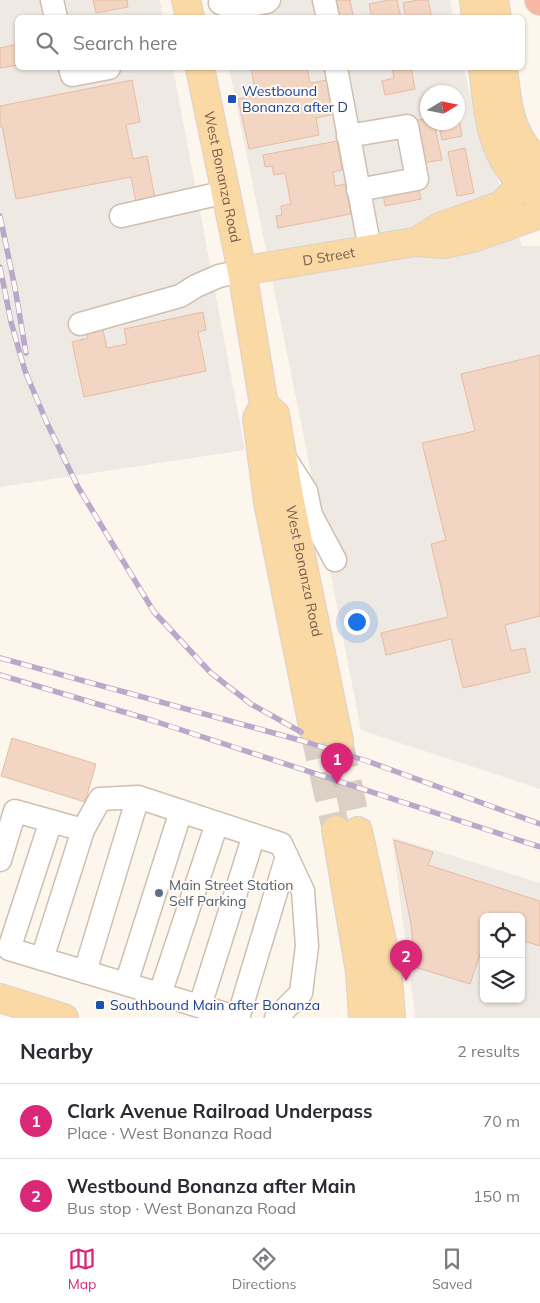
<!DOCTYPE html>
<meta charset="utf-8">
<style>
:root{--surface:#fff;--page:#f2f2f3;--text:#2b2b33;--muted:#7c7c81;--line:#e1e1e2;--accent:#db2777}
body{margin:0;font-family:Mulish,sans-serif;background:var(--page);color:var(--text)}
.controls{position:absolute;right:15px;bottom:15px;display:grid;overflow:hidden;border-radius:8px;box-shadow:0 1px 4px #0004}
.controls button{width:45px;height:45px;display:grid;place-items:center;padding:0;border:0;border-bottom:1px solid var(--line);background:var(--surface);color:var(--text);font:25px sans-serif}
.compass{position:absolute;left:420px;top:85px;width:45px;height:45px;border-radius:50%;background:var(--surface);box-shadow:0 1px 4px #0004;rotate:80deg}
.you{position:absolute;left:356px;top:621px;width:18px;height:18px;margin:-12px;border:4px solid #fff;border-radius:50%;background:#1a73e8;box-shadow:0 0 0 8px #1a73e833}
.badge{display:grid;place-items:center;width:32px;height:32px;border-radius:50%;background:var(--accent);color:#fff;font-size:16px;font-weight:700}
.pin{position:absolute;translate:-50% -41px;filter:drop-shadow(0 1px 2px #0008)}
.pin::after{content:'';position:absolute;top:26px;width:18px;height:15px;background:inherit;clip-path:polygon(0 0,100% 0,50% 100%)}
.list{margin:0;padding:0;list-style:none}
h2{display:flex;justify-content:space-between;align-items:center;height:65px;margin:0;padding:0 20px;font-size:21px}
h2 small{font-size:16px;font-weight:400;color:var(--muted)}
.list li{display:grid;grid-template-columns:32px 1fr auto;gap:15px;align-items:center;box-sizing:border-box;height:75px;padding:0 20px;border-top:1px solid var(--line)}
.list b{display:block;font-size:19px;white-space:nowrap}
.list p{margin:0;font-size:16px;white-space:nowrap;color:var(--muted)}
.list em{font-size:16px;font-style:normal;color:var(--muted)}
.icon{flex:none;width:28px;height:28px;fill:none;stroke:currentColor;stroke-width:2;stroke-linecap:round;stroke-linejoin:round}
.map{position:relative;flex:none;width:540px;height:1018px;overflow:hidden}
.search{position:absolute;background:var(--surface);box-shadow:0 1px 4px #0004;left:15px;right:15px;top:15px;height:55px;display:flex;align-items:center;gap:12px;box-sizing:border-box;padding:0 18px;border-radius:8px;color:var(--muted);font-size:19px}
.sheet{height:215px;background:var(--surface)}
nav{display:flex;justify-content:space-around;align-items:center;box-sizing:border-box;height:70px;border-top:1px solid var(--line);background:var(--surface);font-size:14px;color:var(--muted)}
nav a{display:grid;justify-items:center;gap:2px}
nav .on{color:var(--accent)}
.map>svg:first-child{display:block}
.industrial{fill:#efe9e4;fill-rule:evenodd}
.building{fill:#f3d5c3;stroke:#e6bba3}
.lines{fill:none;stroke-linecap:round;stroke-linejoin:round}
.major-tunnel{stroke:#dcd0c4;stroke-width:28;stroke-dasharray:28 14;stroke-linecap:butt}
.minor-casing{stroke:#d1beb0;stroke-width:25}
.major-casing{stroke:#dad1cd;stroke-width:30}
.highway-casing{stroke:#dad1cd;stroke-width:30}
.minor{stroke:#fff;stroke-width:22}
.major{stroke:#fbd9a5;stroke-width:28}
.highway{stroke:#f7b7a3;stroke-width:28}
.rail-casing{stroke:#b9a8c9;stroke-width:5.5}
.rail{stroke:#fffaf3;stroke-width:4;stroke-dasharray:11;stroke-linecap:butt}
.transit-dot{fill:#1a4fb4;stroke:#fffaf3;stroke-width:2}
.service-dot{fill:#5c6f8a;stroke:#fffaf3;stroke-width:2}
.labels{text-anchor:middle;stroke-width:4;stroke-linejoin:round;paint-order:stroke}
.transit-label{font-size:14px;fill:#164399;stroke:#fffaf3;text-anchor:start}
.street-label{font-size:14px;fill:#7a5c4d;stroke:#fffaf3}
.service-label{font-size:14px;fill:#4e5e75;stroke:#fffaf3;text-anchor:start}
</style>
<div class="map">
<svg width="540" height="1018" viewBox="0 0 540 1018">
<rect width="100%" height="100%" fill="#fdf6ec"/>
<!-- industrial -->
<path class="industrial" d="M0,0H160L163,17L18,18V68H173L245,450L0,487Z
M215,0H450L453,17H218Z
M229,68H464L475,117L522,246H540V789L361,730L302,427ZM428,92H458V122H428Z
M392,837L540,883V1018H414L415,1015ZM484,917H521V999H484Z"/>
<!-- building -->
<path class="building" d="M93,0H127L128,7L96,13Z
M335,0H350L353,15L339,18Z
M389,0H397L401,18H372L369,4Z
M418,0H428L432,18H406L403,3Z
M18,44V65L0,68V48Z
M251,68H307L310,83L328,80L334,114L316,118L319,135L249,149L238,99L256,95Z
M392,68H411L415,89L385,95L382,81L394,78Z
M132,80L140,122L126,125L133,159L147,156L155,199L136,202L131,177L16,199L2,126L0,127V106Z
M458,112L462,136L442,140L438,122H458Z
M428,118V122H434L442,160L422,163L414,121Z
M337,141L342,170L333,172L335,186L345,184L351,214L278,228L276,216L282,215L281,206L291,204L285,173L274,175L272,166L265,167L263,155Z
M465,148L474,193L457,196L448,152Z
M418,187L421,199L385,206L383,194Z
M203,312L206,330L198,332L206,371L84,397L72,342L88,338L87,334L103,330L107,348L127,344L124,329Z
M540,355V616L505,625L511,651L525,648L530,672L463,688L451,639L386,655L381,633L448,617L431,544L446,540L422,443L475,431L461,374Z
M12,738L96,764L85,802L1,776Z
M394,840L433,852L428,865L540,901V946L521,940V917H484V943L470,984L415,967L411,924Z"/>
<g class="lines">
<!-- major-tunnel -->
<path class="major-tunnel" d="M314,731L336,830
M339,741L358,831"/>
<defs>
<path id="minor" d="M52,0L56,18
M324,0L328,18
M220,3L233,8L267,2L269,0
M70,68L72,75L109,68
M336,68L370,249
M348,136L407,126L417,179L358,190
M121,216L226,192
M80,324L180,296L196,286L219,276L242,271
M284,457L306,491L311,515L335,560
M51,821L9,949L239,1018
M0,860L15,811L83,830L100,799L138,797L281,844L303,891L307,946L301,993L276,1018
M42,959L83,830
M85,972L138,797
M126,984L181,811
M160,994L217,823
M200,1006L254,835
M238,1018L287,856"/>
<g id="major">
<path d="M186,0L190,18"/>
<path d="M474,0L476,18"/>
<path d="M494,0L497,18"/>
<path id="s1" d="M200,68L242,271L264,405L257,418L268,502L314,731"/>
<path d="M483,68C489,119 491,167 540,197"/>
<path d="M503,68C507,104 510,138 540,163"/>
<path d="M422,238L440,227L502,205L511,195L519,190L531,185L540,186"/>
<path id="s2" d="M242,271L414,242L444,244L476,237L540,214"/>
<path id="s3" d="M264,405L275,414L289,497L339,741"/>
<path d="M336,830L360,972L363,1018"/>
<path d="M358,831L387,965L391,1018"/>
<path d="M0,998L64,1018"/>
</g>
<path id="highway" d="M539,0L540,1"/>
</defs>
<!-- minor casing -->
<use href="#minor" class="minor-casing"/>
<!-- major casing -->
<use href="#major" class="major-casing"/>
<!-- highway casing -->
<use href="#highway" class="highway-casing"/>
<!-- minor -->
<use href="#minor" class="minor"/>
<!-- major -->
<use href="#major" class="major"/>
<!-- highway -->
<use href="#highway" class="highway"/>
<defs>
<path id="rail" d="M0,216L15,288L26,353
M0,267L11,322L25,371L47,423L78,487L154,612L211,673L251,704L301,732
M0,658L303,741L367,761L540,824
M0,675L154,721L540,847"/>
</defs>
<!-- rail casing -->
<use href="#rail" class="rail-casing"/>
<!-- rail -->
<use href="#rail" class="rail"/>
</g>
<!-- markers -->
<g class="transit-dot">
<rect x="227" y="94" width="10" height="10" rx="2.5"/>
<rect x="95" y="1000" width="10" height="10" rx="2.5"/>
</g>
<circle class="service-dot" cx="159" cy="893" r="5"/>
<g class="labels">
<!-- transit labels -->
<g class="transit-label">
<text x="242" y="96">Westbound<tspan x="242" dy="16">Bonanza after D</tspan></text>
<text x="110" y="1010">Southbound Main after Bonanza</text>
</g>
<!-- street labels -->
<g class="street-label">
<text dy="5" stroke="none"><textPath href="#s1" startOffset="111">West Bonanza Road</textPath></text>
<text dy="5" stroke="none"><textPath href="#s2" startOffset="88">D Street</textPath></text>
<text dy="5" stroke="none"><textPath href="#s3" startOffset="174">West Bonanza Road</textPath></text>
</g>
<!-- service labels -->
<g class="service-label">
<text x="169" y="890">Main Street Station<tspan x="169" dy="16">Self Parking</tspan></text>
</g>
</g>
</svg>
<div class="controls">
<button><svg class="icon" aria-label="locate" viewBox="0 0 24 24"><circle cx="12" cy="12" r="6"/><path d="M12 2v4M12 18v4M2 12h4M18 12h4"/></svg></button>
<button><svg class="icon" aria-label="layers" viewBox="0 0 24 24"><path d="M12 4l9 5-9 5-9-5zM3 14l9 5 9-5"/></svg></button>
</div>
<svg class="compass" viewBox="-18 -18 36 36"><path d="M0-13l5 13h-10z" fill="#e53935"/><path d="M0 13l5-13h-10z" fill="#7c7c81"/></svg>
<div class="you"></div>
<div class="pin badge" style="left:337px;top:784px">1</div>
<div class="pin badge" style="left:406px;top:981px">2</div>
<div class="search"><svg class="icon" aria-label="search" viewBox="0 0 24 24"><circle cx="10" cy="10" r="6"/><path d="M15 15l6 6"/></svg>Search here</div>
</div>
<section class="sheet">
<h2>Nearby<small>2 results</small></h2>
<ul class="list">
<li><span class="badge">1</span><div><b>Clark Avenue Railroad Underpass</b><p>Place · West Bonanza Road</p></div><em>70 m</em></li>
<li><span class="badge">2</span><div><b>Westbound Bonanza after Main</b><p>Bus stop · West Bonanza Road</p></div><em>150 m</em></li>
</ul>
</section>
<nav>
<a class="on"><svg class="icon" aria-label="map" viewBox="0 0 24 24"><path d="M3 6l6-2 6 2 6-2v14l-6 2-6-2-6 2zM9 4v14M15 6v14"/></svg>Map</a>
<a><svg class="icon" aria-label="directions" viewBox="0 0 24 24"><path d="M12 3l9 9-9 9-9-9zM9 14v-3h6M13 9l2 2-2 2"/></svg>Directions</a>
<a><svg class="icon" aria-label="saved" viewBox="0 0 24 24"><path d="M7 4h10v16l-5-4-5 4z"/></svg>Saved</a>
</nav>
